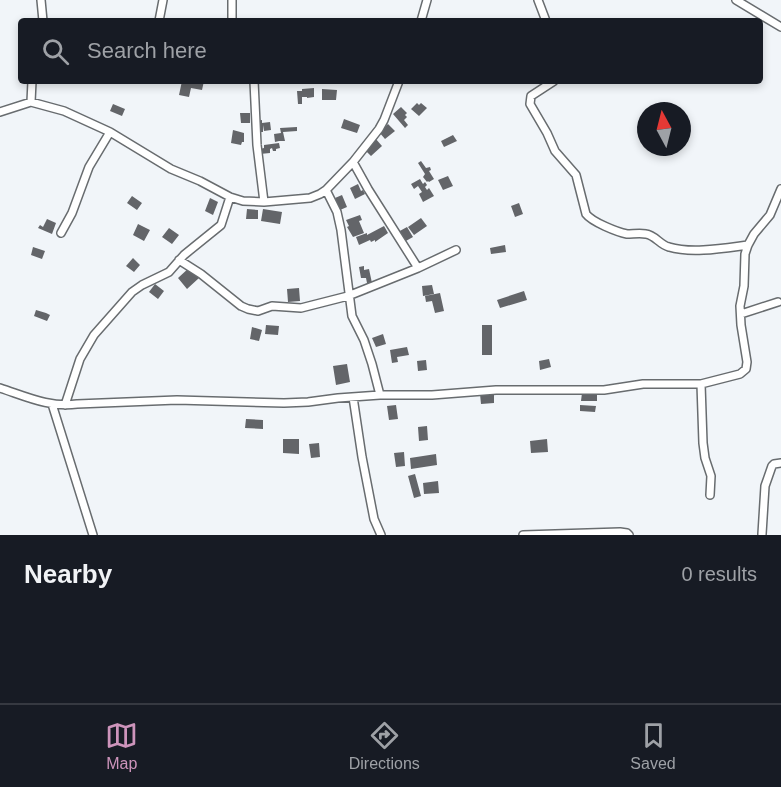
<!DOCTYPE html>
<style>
:root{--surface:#171b24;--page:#242831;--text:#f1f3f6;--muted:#9ea1a6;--line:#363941;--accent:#cd94bb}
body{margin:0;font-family:Arial,sans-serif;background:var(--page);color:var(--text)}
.compass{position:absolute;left:637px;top:102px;width:54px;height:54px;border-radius:50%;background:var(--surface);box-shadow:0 3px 9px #0003;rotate:353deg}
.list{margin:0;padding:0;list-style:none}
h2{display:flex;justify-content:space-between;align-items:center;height:78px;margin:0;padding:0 24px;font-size:26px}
h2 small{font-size:20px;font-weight:400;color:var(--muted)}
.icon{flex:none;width:33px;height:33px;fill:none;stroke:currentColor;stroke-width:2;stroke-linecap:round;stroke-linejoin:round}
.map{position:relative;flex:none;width:781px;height:535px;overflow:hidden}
.search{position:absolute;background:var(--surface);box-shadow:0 3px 9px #0003;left:18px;right:18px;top:18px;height:66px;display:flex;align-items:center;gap:15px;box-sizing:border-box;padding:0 21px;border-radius:6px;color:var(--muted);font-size:22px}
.sheet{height:168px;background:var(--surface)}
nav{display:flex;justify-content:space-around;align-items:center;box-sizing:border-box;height:84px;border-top:2px solid var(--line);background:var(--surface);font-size:16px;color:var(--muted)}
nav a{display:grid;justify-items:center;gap:3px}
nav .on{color:var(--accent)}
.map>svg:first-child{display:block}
.building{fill:#636569}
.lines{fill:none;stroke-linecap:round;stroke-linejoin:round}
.minor-casing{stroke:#686c6f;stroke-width:10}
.minor{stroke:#fff;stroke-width:7}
</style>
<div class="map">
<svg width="781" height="535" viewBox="0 0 781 535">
<rect width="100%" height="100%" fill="#f1f5f9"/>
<!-- building -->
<path class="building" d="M182,81H204L202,90L191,88L189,97L179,95Z
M314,88V97L307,98V97H302V104H298L297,91H302V89Z
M322,89L337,90L336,100H322Z
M417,103L419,105L421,103L427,108L419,116L411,109Z
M113,104L125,109L122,116L110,111Z
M401,107L407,113L405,115L407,117L404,120L408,125L405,128L393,114Z
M240,113H250V123H241Z
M344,119L360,125L357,133L341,128Z
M262,120V123L270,122L271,130L264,131L263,125V132H259L257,121Z
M388,124L395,131L385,139L379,132Z
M297,127V131L283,132L285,141H279V139V141L275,142L274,134L281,133L280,128Z
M233,130L244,133V142H242L241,145L231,143Z
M453,135L457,141L444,147L441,141Z
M375,138L382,146L371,156L364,149Z
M279,143L280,148L276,149V151H273L272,148L270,149V153L260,154V149L264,148V145Z
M421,161L426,168L430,167L431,170L429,171L434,179L429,182L428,181L427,182L423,177L425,174L418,163Z
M448,176L453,186L443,190L438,180Z
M420,179L423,184L425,182L427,185L425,187L427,190L429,188L434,196L423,202L419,194L422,192L418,186L414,189L411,184Z
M358,184L361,191L363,190L365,194L355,199L350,188Z
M342,195L347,207L340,210L335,198Z
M132,196L142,203L137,210L127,203Z
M210,198L218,202L213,215L205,211Z
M519,203L523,214L515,217L511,206Z
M247,209L258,210V219H246Z
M263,209L282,212L280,224L261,221Z
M360,215L362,220L359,221L364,233L353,237L347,227L349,226L346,220Z
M421,218L427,226L414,235L408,227Z
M47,219L56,223L52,234L38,228L40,225L43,227Z
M138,224L150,230L144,241L133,235Z
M384,226L388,233L375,242V240L371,242L370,240L359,245L356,237L367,233V235Z
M407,227L413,237L404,242L398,232Z
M169,228L179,235L172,244L162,237Z
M505,245L506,252L491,254L490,248Z
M33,247L45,251L42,259L31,255Z
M133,258L140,265L134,272L126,266Z
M364,266V270L369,269L372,283H367L366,278H361L359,267Z
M190,267L199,278L187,289L178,278Z
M155,284L164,291L158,299L149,292Z
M432,285L434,294L423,296L422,286Z
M299,288L300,301L288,302L287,289Z
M524,291L527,300L500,308L497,300Z
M440,293L444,311L435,313L432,301L426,302L425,296Z
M36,310L46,313L50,315L47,321L34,316Z
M266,325L279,326L278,335L265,334Z
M482,325H492V355H482Z
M252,327L262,330L259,341L250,339Z
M383,334L386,344L376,347L372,338Z
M407,347L409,355L397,357L398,362L392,363L390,350Z
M549,359L551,367L540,370L539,361Z
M426,360L427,370L418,371L417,361Z
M347,364L350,382L336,385L333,366Z
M494,393V403L481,404L480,394Z
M582,393L597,394V401H581Z
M396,405L398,419L389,420L387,406Z
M580,405L596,406L595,412L580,411Z
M246,419L263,420V429L245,428Z
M427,426L428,440L419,441L418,427Z
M283,439H299V454L283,453Z
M547,439L548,452L531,453L530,441Z
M319,443L320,457L311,458L309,444Z
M404,452L405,466L396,467L394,453Z
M436,454L437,465L411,469L410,458Z
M415,474L421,496L414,498L408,476Z
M438,481L439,493L424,494L423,483Z"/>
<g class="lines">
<defs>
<path id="minor" d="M41,0L43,21
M232,0V21
M538,0L546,21
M736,0L781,27
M159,21L163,0
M421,21L427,0
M254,81L257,145L264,202
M554,81L531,96L530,104L547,133L555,151L576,175L586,214C592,222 617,232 627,234C633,234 640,233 646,234C655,235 660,245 669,247C692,254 725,248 748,245
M31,102L32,81
M0,112L31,102L64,111L110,132L171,169L200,181L230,197L243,201L264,202L310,198L320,194L326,190L353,162L379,129L384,120L399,81
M353,162L368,189L418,268
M326,190L337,212L341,230L352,316L364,340L372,364L380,395
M61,233L72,213L89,167L110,132
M179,260L201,274L241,306L248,309L258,311L272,306L301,308L348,296L418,268L456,250
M741,314L778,302
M701,384L703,443L705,458L711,476L710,495
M0,388C25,396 50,408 77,404L177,400L284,403L308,402L338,398L380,395H432L496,390H604L643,384H701L740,374L746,369L747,362L741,325L740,306L744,286L745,254L748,245L754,234L770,215L781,189
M353,397L362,457L374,519L381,535
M52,404L93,535
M65,405L80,359L94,335L132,292L142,285L169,272L184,255L221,225L230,197
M762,534L765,486L772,466L774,464L781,463
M523,535L620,532L627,533L629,535"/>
</defs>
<!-- minor casing -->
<use href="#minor" class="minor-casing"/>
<!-- minor -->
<use href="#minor" class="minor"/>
</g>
</svg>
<svg class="compass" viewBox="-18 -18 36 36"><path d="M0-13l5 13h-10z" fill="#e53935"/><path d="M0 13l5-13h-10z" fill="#9ea1a6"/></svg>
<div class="search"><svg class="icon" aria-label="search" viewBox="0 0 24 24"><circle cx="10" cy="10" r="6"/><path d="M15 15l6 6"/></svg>Search here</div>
</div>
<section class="sheet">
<h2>Nearby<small>0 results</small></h2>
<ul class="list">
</ul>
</section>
<nav>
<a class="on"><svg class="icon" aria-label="map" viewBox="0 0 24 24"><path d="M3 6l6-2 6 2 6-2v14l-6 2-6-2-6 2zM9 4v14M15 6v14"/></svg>Map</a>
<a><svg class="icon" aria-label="directions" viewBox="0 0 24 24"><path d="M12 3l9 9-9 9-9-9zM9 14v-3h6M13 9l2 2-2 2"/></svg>Directions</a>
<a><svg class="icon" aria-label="saved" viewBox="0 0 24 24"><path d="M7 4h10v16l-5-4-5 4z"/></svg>Saved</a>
</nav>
